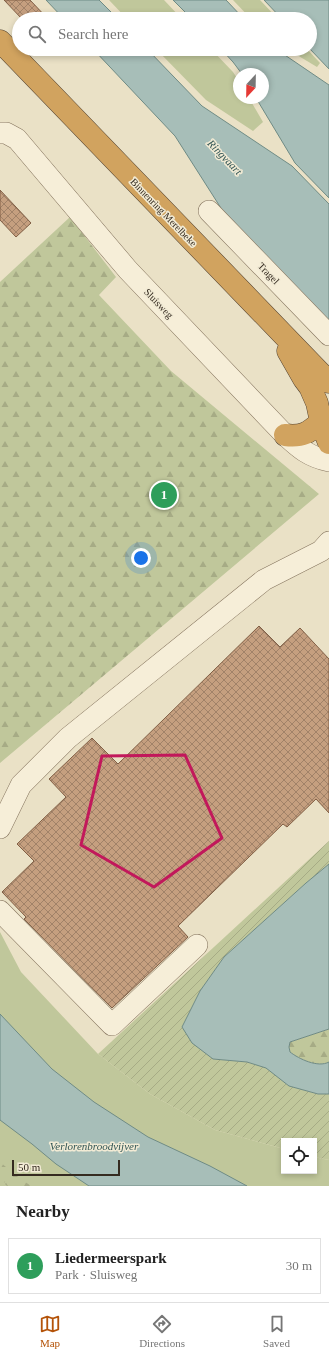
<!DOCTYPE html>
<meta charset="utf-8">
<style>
:root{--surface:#fff;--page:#f2f2f2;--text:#222;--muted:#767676;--line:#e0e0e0;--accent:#b45309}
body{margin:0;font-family:Georgia,serif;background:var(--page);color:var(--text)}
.controls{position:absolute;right:12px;bottom:12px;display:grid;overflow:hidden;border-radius:0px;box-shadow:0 2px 6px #0003}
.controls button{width:36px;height:36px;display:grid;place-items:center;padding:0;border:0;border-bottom:1px solid var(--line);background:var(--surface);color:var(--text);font:20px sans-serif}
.compass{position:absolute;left:233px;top:68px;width:36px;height:36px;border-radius:50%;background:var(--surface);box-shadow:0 2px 6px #0003;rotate:202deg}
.scale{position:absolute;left:12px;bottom:10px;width:108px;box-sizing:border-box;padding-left:4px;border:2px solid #352b20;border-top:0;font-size:11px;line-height:14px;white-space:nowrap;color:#352b20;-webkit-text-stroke:3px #f2ebd5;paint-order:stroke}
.you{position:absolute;left:141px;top:558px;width:14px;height:14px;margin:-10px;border:3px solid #fff;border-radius:50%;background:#1a73e8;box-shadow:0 0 0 6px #1a73e833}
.badge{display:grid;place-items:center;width:26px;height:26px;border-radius:50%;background:var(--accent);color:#fff;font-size:13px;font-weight:700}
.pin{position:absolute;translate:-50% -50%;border:2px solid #fff;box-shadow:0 1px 4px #0006}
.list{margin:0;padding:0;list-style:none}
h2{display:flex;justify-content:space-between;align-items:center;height:52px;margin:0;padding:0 16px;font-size:17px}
h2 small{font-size:13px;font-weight:400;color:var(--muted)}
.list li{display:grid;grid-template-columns:26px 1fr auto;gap:12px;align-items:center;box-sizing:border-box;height:56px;margin:0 8px 8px;padding:0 8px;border:1px solid var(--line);border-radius:0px}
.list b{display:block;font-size:15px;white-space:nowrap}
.list p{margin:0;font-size:13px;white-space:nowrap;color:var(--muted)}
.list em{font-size:13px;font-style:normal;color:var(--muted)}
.icon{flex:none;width:22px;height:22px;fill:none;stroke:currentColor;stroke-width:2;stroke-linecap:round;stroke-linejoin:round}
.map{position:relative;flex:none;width:329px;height:1186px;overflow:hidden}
.search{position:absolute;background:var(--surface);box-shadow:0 2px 6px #0003;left:12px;right:12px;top:12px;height:44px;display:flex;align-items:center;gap:10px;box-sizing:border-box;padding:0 14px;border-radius:22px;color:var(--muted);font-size:15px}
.sheet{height:116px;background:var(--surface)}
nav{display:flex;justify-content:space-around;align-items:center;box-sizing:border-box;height:56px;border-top:1px solid var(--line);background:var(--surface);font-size:11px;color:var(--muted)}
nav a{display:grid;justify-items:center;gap:2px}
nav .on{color:var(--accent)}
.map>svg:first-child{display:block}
.green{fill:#c0c79b}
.forest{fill:url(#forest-firs)}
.garden{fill:url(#garden-furrows)}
.water{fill:#a7beb8;stroke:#6f8b85}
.building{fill:url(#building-cross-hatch);stroke:#815f45}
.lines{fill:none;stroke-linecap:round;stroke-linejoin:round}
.minor-casing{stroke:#84735d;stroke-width:22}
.highway-casing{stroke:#524231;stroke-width:23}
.minor{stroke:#f6eed8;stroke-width:21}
.highway{stroke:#d1a35f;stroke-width:22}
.marked{fill:none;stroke:#c2185b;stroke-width:3;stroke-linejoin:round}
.labels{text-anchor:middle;stroke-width:3;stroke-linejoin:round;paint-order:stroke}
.street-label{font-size:10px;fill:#352b20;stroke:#f2ebd5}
.water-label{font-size:11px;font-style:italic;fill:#305453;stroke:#f2ebd5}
</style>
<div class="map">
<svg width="329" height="1186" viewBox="0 0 329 1186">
<defs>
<pattern id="forest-firs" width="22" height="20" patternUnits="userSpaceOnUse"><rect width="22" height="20" fill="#c0c79b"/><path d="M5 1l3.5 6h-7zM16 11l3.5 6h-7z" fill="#a6ab85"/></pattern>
<pattern id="garden-furrows" width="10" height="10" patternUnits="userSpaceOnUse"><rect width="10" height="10" fill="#c0c79b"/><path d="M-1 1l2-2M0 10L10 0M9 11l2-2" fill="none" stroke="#a6ab85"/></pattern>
<pattern id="building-cross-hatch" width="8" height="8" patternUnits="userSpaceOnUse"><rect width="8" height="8" fill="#c59f7f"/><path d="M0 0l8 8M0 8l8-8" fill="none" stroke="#a18268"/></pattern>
</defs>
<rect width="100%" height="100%" fill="#eae1c6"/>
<!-- green -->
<path class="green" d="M109,0H164L182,19H127Z
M233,0H260L278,19H251Z
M156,49H211L233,72L239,81V98H249L263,122L253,131L206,100Z
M287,49H307L320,63L317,67Z
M0,932L21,972L98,1054L150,1094L215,1130L284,1149V1171H314V1157L329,1160V1186H0Z"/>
<!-- forest -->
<path class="forest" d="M70,217L116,277L99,295L171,371L319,494L0,763V282Z
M329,1029V1062C318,1068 299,1059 290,1052L289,1047L290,1042Z
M0,1162L12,1172L4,1183L0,1180Z
M14,1174L31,1186H7L5,1184Z"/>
<!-- garden -->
<path class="garden" d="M329,841V864L306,883L224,957L200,991L182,1027L213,1059L247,1062L267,1068L289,1086L318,1094H329V1160L314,1157V1141H284V1149L215,1130L150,1094L98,1054Z"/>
<!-- water -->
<path class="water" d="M46,0H99L118,19H64Z
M173,0H226L244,19H192Z
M264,0H329V69L310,49V19H282Z
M93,49H147L202,106L292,166L329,204V327L233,227L175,136Z
M221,49H276L329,85V198L295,163L256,98H263V74H242L233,62Z
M329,864V1029L290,1042L289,1047L290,1052C299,1059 318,1068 329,1062V1094H318L289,1086L266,1068L247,1062L213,1059L192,1043L182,1027L200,991L224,957L306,883Z
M0,1014L52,1069L94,1102L148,1137L210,1166L247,1186H89L56,1164L32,1144L0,1120Z"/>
<!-- building -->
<path class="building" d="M4,0H30L48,19H22Z
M0,190L31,223L16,237L0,220Z
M259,626L280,647L300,628L329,659V813L316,799L287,827L283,824L178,926L188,937L112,1008L24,919L26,917L2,892L34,861L17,844L66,797L49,779L92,738L118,764Z"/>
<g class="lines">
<defs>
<path id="minor" d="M0,133H6L17,139L128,270L285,435C299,448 309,457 329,461
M209,211L329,335
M0,828L21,785L68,738L264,580L321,551L329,542
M0,911L112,1025L197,945"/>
<path id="highway" d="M0,41L329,382
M288,351L304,379L310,387L317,403L321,422L329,443
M285,435C303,437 308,433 321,422"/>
</defs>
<!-- minor casing -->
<use href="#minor" class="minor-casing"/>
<!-- highway casing -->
<use href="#highway" class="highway-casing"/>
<!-- minor -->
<use href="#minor" class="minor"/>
<!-- highway -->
<use href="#highway" class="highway"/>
</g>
<!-- marked area -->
<path class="marked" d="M185,755L222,838L154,887L81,845L102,756Z"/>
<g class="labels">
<!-- street labels -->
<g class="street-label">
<text transform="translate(164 212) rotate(46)" y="4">Binnenring Merelbeke</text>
<text transform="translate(269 273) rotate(46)" y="4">Tragel</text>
<text transform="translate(159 303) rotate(46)" y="4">Sluisweg</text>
</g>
<!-- water labels -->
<g class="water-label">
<text transform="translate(225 157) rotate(46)" y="4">Ringvaart</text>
<text x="94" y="1150">Verlorenbroodvijver</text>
</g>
</g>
</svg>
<div class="controls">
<button><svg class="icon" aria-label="locate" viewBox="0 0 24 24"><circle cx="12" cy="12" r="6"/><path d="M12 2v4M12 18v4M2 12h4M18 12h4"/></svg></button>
</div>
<svg class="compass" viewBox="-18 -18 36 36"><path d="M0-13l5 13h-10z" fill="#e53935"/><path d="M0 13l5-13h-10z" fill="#767676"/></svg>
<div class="scale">50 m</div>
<div class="you"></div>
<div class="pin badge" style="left:164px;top:495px;background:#2e9e5b">1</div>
<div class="search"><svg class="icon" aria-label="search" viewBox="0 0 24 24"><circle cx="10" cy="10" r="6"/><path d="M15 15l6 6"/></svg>Search here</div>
</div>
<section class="sheet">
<h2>Nearby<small></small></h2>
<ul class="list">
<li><span class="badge" style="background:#2e9e5b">1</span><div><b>Liedermeerspark</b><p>Park · Sluisweg</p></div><em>30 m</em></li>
</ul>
</section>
<nav>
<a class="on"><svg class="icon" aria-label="map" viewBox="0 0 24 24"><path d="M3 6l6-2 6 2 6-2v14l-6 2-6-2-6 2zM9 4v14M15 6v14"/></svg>Map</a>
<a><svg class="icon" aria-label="directions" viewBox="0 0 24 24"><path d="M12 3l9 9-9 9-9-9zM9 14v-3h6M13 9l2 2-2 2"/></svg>Directions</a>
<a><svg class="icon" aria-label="saved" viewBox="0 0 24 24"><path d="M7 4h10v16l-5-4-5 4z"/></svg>Saved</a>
</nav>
